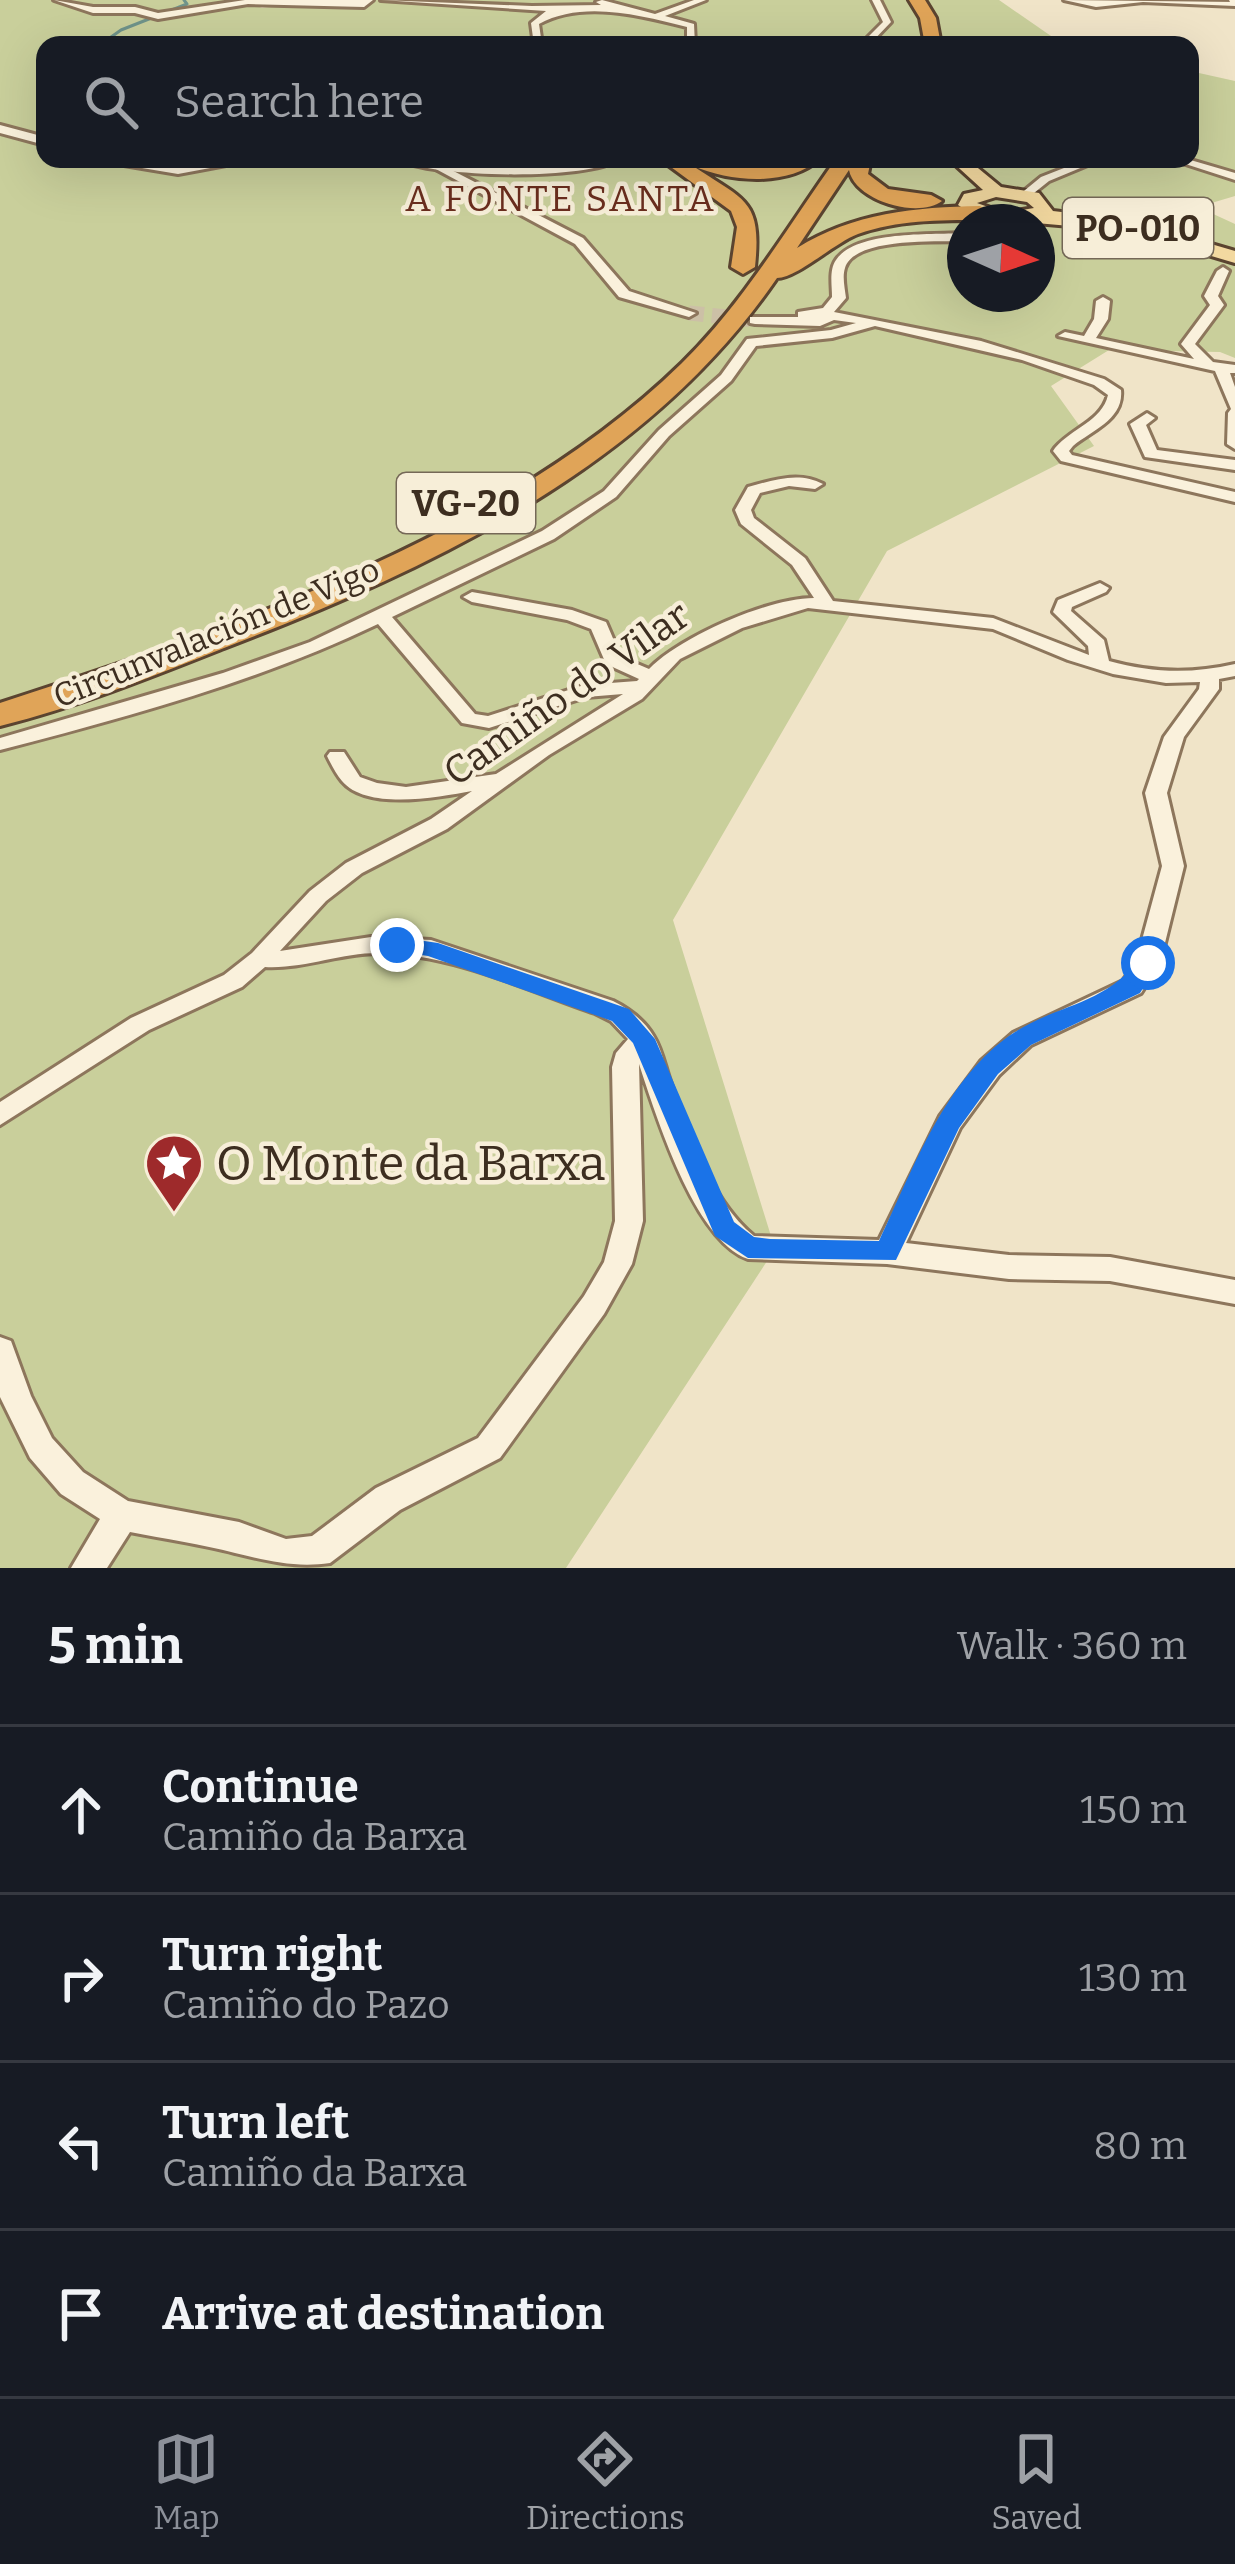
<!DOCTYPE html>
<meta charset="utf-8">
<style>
:root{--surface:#171b24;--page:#20242c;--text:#f1f3f6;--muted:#9ea1a6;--line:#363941;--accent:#8c9099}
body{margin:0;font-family:Bitter,serif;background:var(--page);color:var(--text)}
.compass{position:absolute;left:947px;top:204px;width:108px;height:108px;border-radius:50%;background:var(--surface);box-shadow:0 12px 48px #0002;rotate:93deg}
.stop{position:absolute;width:36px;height:36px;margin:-27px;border:9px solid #1a73e8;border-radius:50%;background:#fff}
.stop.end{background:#1a73e8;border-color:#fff;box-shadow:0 3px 12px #0008}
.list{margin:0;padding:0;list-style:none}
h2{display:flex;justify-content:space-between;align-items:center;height:156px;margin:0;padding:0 48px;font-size:51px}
h2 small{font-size:39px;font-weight:400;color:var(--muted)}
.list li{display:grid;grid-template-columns:78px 1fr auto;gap:36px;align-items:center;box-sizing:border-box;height:168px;padding:0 48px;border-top:3px solid var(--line)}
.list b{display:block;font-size:45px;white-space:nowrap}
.list p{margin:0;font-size:39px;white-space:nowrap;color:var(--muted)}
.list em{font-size:39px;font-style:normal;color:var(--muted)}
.icon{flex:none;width:66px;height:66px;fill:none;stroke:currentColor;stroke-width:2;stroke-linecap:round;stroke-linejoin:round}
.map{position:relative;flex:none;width:1235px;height:1568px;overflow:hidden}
.search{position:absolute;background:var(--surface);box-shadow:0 12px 48px #0002;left:36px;right:36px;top:36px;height:132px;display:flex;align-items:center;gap:30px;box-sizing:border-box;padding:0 42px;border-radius:24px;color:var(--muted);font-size:45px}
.sheet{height:828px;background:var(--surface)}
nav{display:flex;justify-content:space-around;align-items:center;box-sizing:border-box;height:168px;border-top:3px solid var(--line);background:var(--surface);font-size:33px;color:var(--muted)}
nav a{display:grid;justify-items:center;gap:6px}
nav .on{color:var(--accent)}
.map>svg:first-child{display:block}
.green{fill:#c9cf9b;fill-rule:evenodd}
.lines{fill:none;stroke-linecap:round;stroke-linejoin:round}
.stream{stroke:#6f938a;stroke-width:3}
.minor-tunnel{stroke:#ccc0a6;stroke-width:15;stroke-dasharray:15 8;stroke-linecap:butt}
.minor-casing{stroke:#8d765c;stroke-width:6}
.tertiary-casing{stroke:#8d765c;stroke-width:6}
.primary-casing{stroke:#5b4430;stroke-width:6}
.motorway-casing{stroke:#5b4430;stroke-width:6}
.minor{fill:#faf1dc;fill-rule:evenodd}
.tertiary{fill:#faf1dc;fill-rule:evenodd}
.primary{fill:#f3d9a0;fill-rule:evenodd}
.motorway{fill:#e0a458;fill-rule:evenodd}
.route{fill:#1a73e8}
.labels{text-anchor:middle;stroke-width:9;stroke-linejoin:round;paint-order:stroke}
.far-street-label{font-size:33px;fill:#3d2e20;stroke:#f7eed8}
.far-neighbourhood-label{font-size:36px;letter-spacing:3px;fill:#6b2e1e;stroke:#f7eed8}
.shield{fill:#f7eed8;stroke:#756857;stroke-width:3}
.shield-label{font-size:36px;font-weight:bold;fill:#3d2e20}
.street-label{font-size:39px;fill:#3d2e20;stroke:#f7eed8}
.near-poi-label{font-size:48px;fill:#3d2e20;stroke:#f7eed8;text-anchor:start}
</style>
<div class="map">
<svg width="1235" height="1568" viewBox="0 0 1235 1568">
<rect width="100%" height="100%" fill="#f0e4c8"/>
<!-- green -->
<path class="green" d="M0,0H244L262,8L335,0H999L1064,45H45V159H1190V71L1235,81V196L1198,207L1235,224V358L1220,352L1109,350L1051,386L1094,446L887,551L673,920L775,1249L566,1568H0ZM965,222H1037V294H965Z"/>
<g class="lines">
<!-- stream -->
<path class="stream" d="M104,42L121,30L187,4L184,0"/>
<!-- minor-tunnel -->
<path class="minor-tunnel" d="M689,313L755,320"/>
<defs>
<path id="minor" d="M54,0L93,7H135L158,13L245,0H373L364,7L248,4L158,19L135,13H93Z
M381,0L532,6L601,5L596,2L602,0L655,14L694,0H706L665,16L694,24L695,45H687V27C640,15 582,0 539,24L542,45H534L531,23L546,11Z
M872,0H880L891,22L869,45H860L883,22Z
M1064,0L1235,2V6L1143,2L1096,7Z
M1087,159H1102L1049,181L1029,197L1019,195L1041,177Z
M1170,159H1187L1235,173V180Z
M438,163L583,238L629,291L696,313L689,317L619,297L575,244L434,168V164Z
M965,233V241C938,242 854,237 845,268C842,277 845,289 846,298L834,312L981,341L1104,379L1121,390C1124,419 1093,430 1073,446L1069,451L1072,455L1235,492V502L1061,461L1053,451L1055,448C1072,428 1102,421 1108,395L1094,385L1022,360L875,326L832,338L756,346L731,381L669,436L616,497L554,539L392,617L475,714L488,716L584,685L637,681L639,679L606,664L591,629L567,620L472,602L463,597L472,592L572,610L606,622L621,657L649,669C680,637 768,598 814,598L792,565L741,524L735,510L748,487C774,480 799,471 823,484L815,489L789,486L760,493L751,510L754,518L805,558L833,601L993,618L1089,655L1088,646L1053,612L1058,600L1100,583L1109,588L1106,592L1072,607L1071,611L1104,640L1109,661C1152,673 1192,674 1235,664V676L1219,679V689L1184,737L1167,793L1184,866L1160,963L1141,993L1031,1045L999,1075L960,1128L906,1243L1009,1255L1110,1257L1235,1280V1304L1110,1281L1009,1279L887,1264L748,1259C694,1240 656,1115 639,1064L643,1221L632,1264L604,1314L500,1458L400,1510L330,1563C296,1568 268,1561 235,1553C201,1544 165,1539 130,1532L107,1568H71L100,1519L61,1494L30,1458L0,1397V1337L11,1341L31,1396L52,1438L83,1472L128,1501L239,1522L286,1539L312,1536L376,1488L478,1438L584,1296L604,1262L615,1221L612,1067L616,1053L628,1039L611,1021L595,1013C525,989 453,954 378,953C340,953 304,969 265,967L242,987L149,1030L0,1125V1102L131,1018L224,975L252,953L310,891L346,863L431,819L472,791C439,797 367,811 342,781C336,774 331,764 327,756L330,752H344L360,777L377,783L406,787L496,774L623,694L586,697L489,728L462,723L378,624C259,681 128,717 0,750V738L223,673L310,642L542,531L604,491L659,430L721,375L747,339L831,330L856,323L834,320L820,326L755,324L750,323V317H798V312L823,308L832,297C832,285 829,270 836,260C856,230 933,235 965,233ZM808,608L993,629L1068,660L1113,674L1166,683L1200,682L1199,689L1164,737L1145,793L1162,866L1136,962L1123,981L1013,1033L981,1061L940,1116L879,1240L754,1236C710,1200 689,1133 670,1081C665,1067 662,1050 654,1037C645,1021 629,1009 613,1001L431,940L371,937L280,951L326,901L362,873L447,829L549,755L642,699L680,659L742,628Z
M1223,267L1229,271L1218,296L1224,305L1195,344L1213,362L1235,365V373H1230L1235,387V449L1227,444L1228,413L1231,409L1215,371L1058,336L1065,332L1084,336L1094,319L1096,301L1103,297L1110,301L1108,319L1096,338L1194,359L1181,344L1210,305L1204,296L1217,271Z
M1147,413L1155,418L1146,425L1157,450L1235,460V470L1145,457L1130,424Z"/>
<path id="tertiary" d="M1229,0H1235V3L1230,2Z
M0,125L45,137V145L0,133Z
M88,159L178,166L259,159L178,174Z
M397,159L544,166L620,159C587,181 431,178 397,159Z"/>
<path id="primary" d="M949,159H967L1001,187L1039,193L1053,211L1129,220L1235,251V263L1127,231L978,218L958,205L964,194L983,190ZM996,197L1027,202L1034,208L1005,213L977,203Z"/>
<path id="motorway" d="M909,0H925L936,18L941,45H925L920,18Z
M660,159H711L752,167L820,159C787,187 731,182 693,166C745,201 762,199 755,267L743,274L731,267L737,227L731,211Z
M836,159H871L868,174L888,189L931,195L942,201C918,219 855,201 849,170L797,248C853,213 916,207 980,206L991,213L980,220C939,220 897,220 858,234C834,243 797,278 777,278C647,467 433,568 224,648C151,677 76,707 0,726V703C231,628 505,536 682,363C743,303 787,228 836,159Z"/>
</defs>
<!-- minor casing -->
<use href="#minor" class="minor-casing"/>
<!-- tertiary casing -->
<use href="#tertiary" class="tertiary-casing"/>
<!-- primary casing -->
<use href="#primary" class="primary-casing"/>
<!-- motorway casing -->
<use href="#motorway" class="motorway-casing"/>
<!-- minor -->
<use href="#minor" class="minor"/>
<!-- tertiary -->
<use href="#tertiary" class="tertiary"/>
<!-- primary -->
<use href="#primary" class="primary"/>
<!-- motorway -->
<use href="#motorway" class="motorway"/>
</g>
<!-- route -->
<path class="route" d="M397,937L438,943L629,1009L655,1039L734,1222L754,1237L770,1239L879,1241C913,1170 945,1077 1015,1032C1059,1004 1108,1004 1140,957L1148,955L1159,963L1140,993L1031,1045L998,1074L959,1128L896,1260L748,1258L715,1236L633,1043L612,1021L428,956L389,950V939Z"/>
<!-- icons -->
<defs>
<symbol id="sight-pin" viewBox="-11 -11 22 30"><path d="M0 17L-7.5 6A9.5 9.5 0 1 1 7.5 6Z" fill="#9e2a2b" stroke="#f7eed8"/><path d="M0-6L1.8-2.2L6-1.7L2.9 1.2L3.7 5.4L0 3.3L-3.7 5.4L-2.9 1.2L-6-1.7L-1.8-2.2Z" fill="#fff"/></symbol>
</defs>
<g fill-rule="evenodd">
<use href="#sight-pin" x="141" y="1130" width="66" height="90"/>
</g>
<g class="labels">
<!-- far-street labels -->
<g class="far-street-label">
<text transform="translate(216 632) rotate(-22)" y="12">Circunvalación de Vigo</text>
</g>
<!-- far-neighbourhood labels -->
<g class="far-neighbourhood-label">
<text x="561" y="211">A FONTE SANTA</text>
</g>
<!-- shield labels -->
<g class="shield">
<rect x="1063" y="198" width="150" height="60" rx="9"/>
<rect x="397" y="473" width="138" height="60" rx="9"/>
</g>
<g class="shield-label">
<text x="1138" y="241">PO-010</text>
<text x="466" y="516">VG-20</text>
</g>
<!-- street labels -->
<g class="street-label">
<text transform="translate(566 693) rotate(-35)" y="14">Camiño do Vilar</text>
</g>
<!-- near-poi labels -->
<g class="near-poi-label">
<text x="216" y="1180">O Monte da Barxa</text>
</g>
</g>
</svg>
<svg class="compass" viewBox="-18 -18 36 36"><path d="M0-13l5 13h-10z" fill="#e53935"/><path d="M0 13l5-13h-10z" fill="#9ea1a6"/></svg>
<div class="stop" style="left:1148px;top:963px"></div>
<div class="stop end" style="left:397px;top:945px"></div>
<div class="search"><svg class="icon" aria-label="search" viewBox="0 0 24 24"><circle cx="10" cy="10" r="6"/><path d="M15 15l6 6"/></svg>Search here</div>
</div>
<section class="sheet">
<h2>5 min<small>Walk · 360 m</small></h2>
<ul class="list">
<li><svg class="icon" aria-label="ahead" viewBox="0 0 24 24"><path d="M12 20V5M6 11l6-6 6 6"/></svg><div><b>Continue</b><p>Camiño da Barxa</p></div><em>150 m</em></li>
<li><svg class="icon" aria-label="right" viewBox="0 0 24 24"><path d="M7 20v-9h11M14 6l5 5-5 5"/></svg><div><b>Turn right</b><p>Camiño do Pazo</p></div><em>130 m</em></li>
<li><svg class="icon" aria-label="left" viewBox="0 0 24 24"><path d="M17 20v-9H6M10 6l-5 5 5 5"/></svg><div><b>Turn left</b><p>Camiño da Barxa</p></div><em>80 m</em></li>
<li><svg class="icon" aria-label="arrive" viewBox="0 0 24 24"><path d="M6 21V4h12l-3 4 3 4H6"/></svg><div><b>Arrive at destination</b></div></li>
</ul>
</section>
<nav>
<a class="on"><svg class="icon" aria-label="map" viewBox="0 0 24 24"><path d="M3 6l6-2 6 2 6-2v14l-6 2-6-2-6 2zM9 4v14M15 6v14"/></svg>Map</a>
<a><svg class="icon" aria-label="directions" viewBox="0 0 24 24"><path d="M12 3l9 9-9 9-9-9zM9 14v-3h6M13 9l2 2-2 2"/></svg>Directions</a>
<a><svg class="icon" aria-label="saved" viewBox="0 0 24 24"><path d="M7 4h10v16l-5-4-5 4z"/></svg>Saved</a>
</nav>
